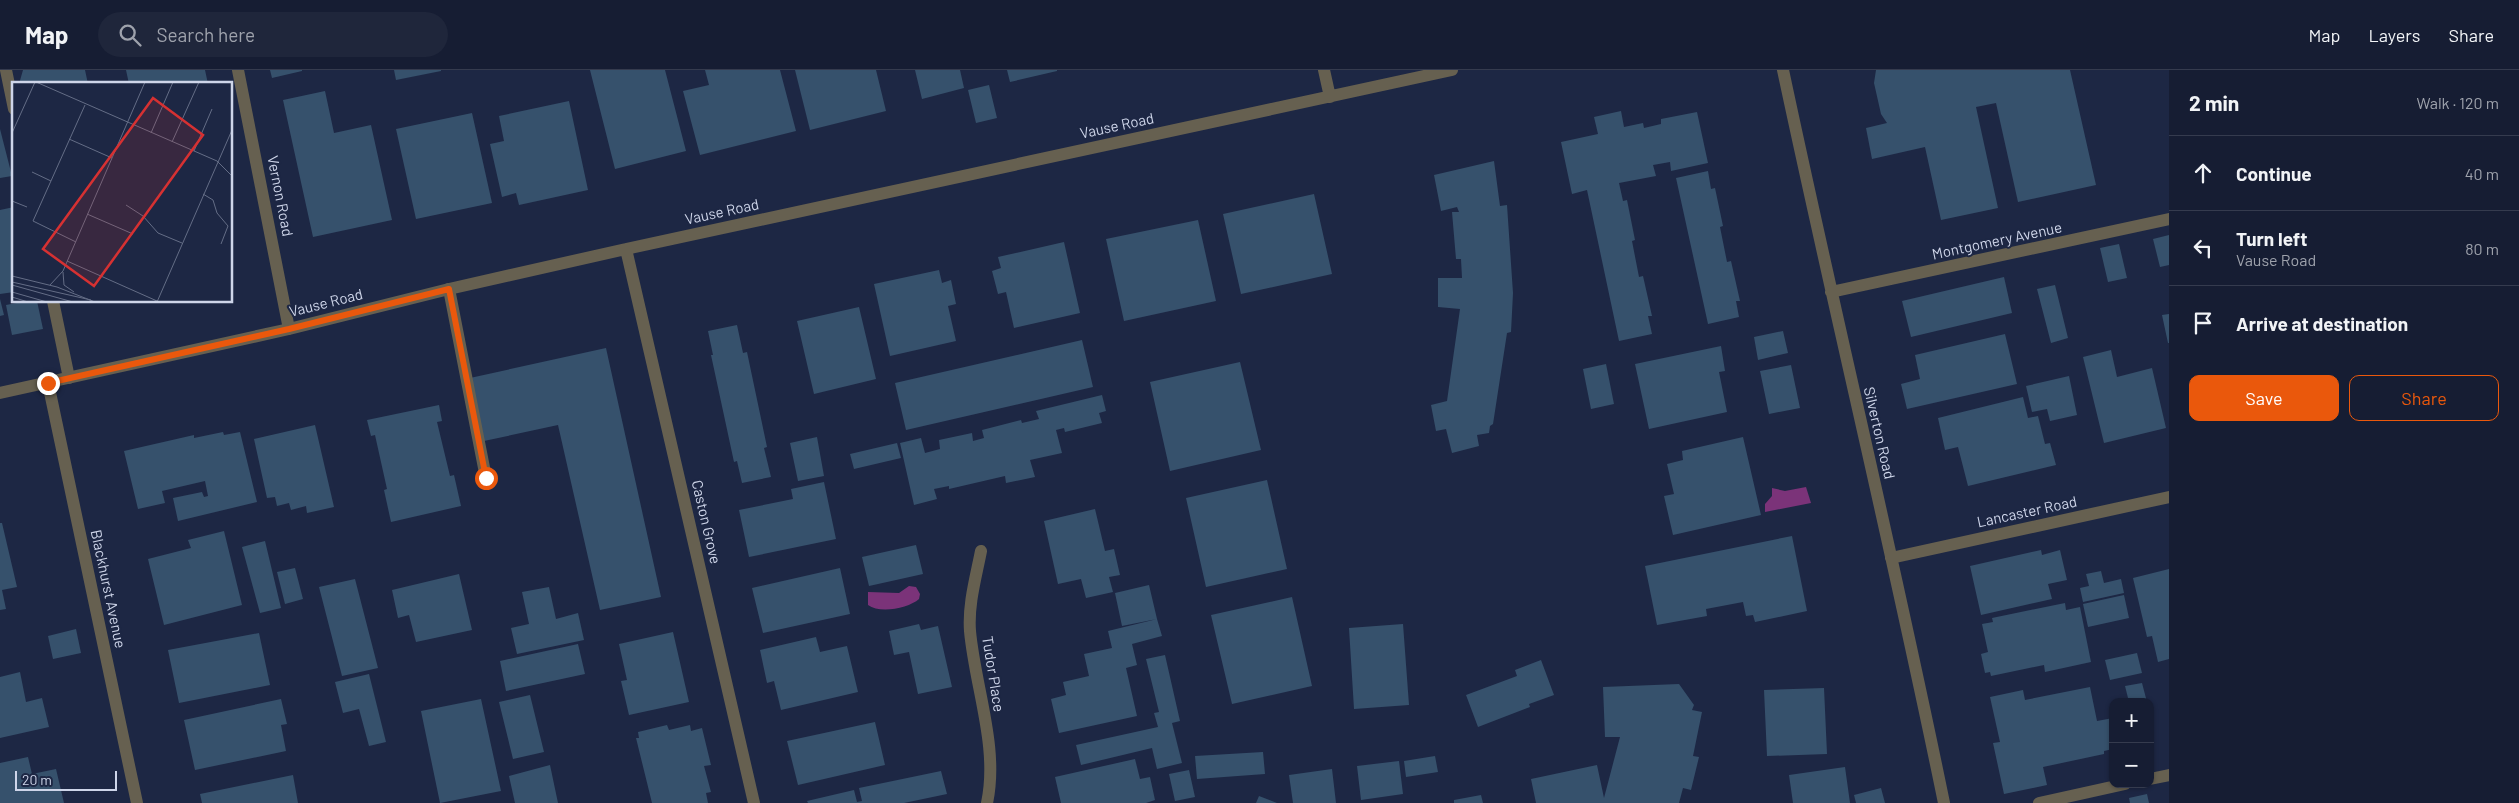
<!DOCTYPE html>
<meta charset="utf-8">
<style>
:root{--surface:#161d33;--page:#1f263b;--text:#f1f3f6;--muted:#9ea2ac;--line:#353b4e;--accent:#ea580c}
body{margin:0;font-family:Barlow,sans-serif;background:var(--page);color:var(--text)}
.controls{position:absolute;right:15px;bottom:15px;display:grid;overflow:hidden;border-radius:10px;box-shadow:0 1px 4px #0004}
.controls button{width:45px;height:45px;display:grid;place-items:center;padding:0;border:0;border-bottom:1px solid var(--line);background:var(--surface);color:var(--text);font:25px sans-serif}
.scale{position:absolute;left:15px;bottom:12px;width:102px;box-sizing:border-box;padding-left:5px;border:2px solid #ced5e9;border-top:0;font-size:14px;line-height:18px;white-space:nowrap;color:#ced5e9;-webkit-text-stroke:4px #1d2744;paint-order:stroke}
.stop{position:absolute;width:15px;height:15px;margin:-11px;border:4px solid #ea580c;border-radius:50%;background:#fff}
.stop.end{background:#ea580c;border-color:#fff;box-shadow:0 1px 5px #0008}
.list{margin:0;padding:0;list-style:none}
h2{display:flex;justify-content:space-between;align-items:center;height:65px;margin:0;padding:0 20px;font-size:21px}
h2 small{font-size:16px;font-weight:400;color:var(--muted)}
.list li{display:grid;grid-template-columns:32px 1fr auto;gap:15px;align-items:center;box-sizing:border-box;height:75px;padding:0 20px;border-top:1px solid var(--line)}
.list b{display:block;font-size:19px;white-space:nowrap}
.list p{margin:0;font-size:16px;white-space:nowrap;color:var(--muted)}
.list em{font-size:16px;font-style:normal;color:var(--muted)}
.actions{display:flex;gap:10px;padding:15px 20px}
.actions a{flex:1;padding:11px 0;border:1px solid var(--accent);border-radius:10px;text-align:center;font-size:18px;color:var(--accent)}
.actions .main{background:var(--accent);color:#fff}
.icon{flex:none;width:28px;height:28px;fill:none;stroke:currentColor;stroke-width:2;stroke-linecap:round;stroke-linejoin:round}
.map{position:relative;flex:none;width:2169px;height:733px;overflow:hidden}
header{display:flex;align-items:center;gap:30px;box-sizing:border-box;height:70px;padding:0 25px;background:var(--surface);border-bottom:1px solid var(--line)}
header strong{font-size:24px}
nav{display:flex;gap:28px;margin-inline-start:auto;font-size:18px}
.search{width:350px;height:45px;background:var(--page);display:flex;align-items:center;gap:12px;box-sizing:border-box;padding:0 18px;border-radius:28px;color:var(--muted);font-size:19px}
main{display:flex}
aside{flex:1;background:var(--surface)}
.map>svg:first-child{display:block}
.water{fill:#7b3379}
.building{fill:#36516c}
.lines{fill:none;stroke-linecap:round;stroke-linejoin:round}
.lane{stroke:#666050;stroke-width:12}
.street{stroke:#666050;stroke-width:12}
.route{stroke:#ea580c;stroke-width:6}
.labels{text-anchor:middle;stroke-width:4;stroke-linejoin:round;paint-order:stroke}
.street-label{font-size:15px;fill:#ced5e9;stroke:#1d2744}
.inset-road{fill:none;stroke:#646d86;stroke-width:1}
.view{fill:#d63132;fill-opacity:0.15;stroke:#d63132;stroke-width:2.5}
.inset-edge{fill:none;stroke:#ced5e9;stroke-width:2.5}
</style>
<header>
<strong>Map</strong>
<div class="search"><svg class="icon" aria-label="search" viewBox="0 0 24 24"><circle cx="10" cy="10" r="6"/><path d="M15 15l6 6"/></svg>Search here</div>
<nav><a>Map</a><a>Layers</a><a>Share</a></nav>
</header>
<main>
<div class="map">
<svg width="2169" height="733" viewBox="0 0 2169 733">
<rect width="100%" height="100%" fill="#1d2744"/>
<!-- water -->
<path class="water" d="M1806,417L1811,433L1765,442V434L1772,426V418L1785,421Z
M909,516L916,517L920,524L919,529C909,538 880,544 868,535V522L899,523Z"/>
<!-- building -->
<path class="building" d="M23,0H85L88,14H19Z
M126,0H205L208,14H129Z
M270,0H302V1L272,8Z
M394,0H441V1L396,10Z
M590,0H665L686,81L615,99Z
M705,0H780L796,61L700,85L683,21L709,15Z
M795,0H876L886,41L810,60Z
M915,0H960L964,18L922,29Z
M1007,0H1057V1L1010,12Z
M1876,0H2070L2096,115L2018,132L1996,33L1976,37L1998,138L1941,150L1925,77L1872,89L1866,58L1887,53L1881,44L1874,13Z
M989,15L997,48L976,53L968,20Z
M325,21L334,63L371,55L392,150L313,167L283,30Z
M569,31L588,120L519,135L516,123L502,127L490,74L504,71L499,46Z
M1621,41L1624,57L1643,53L1644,58L1661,54V49L1697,42L1708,93L1671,101L1670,92L1653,95L1656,106L1619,113L1623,131L1627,130L1635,170L1632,171L1639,207L1643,206L1652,246H1648L1652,264L1619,271L1587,120L1572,124L1561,72L1598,64L1594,47Z
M472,43L492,133L416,149L396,59Z
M0,59L12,106L0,108Z
M1494,91L1500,136L1507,135L1513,223L1511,262L1507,263L1493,354L1490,356L1489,363L1477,365L1479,376L1452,383L1446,359L1436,361L1431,335L1447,331L1460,239L1438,237V208H1462L1461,189H1456L1452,142H1459L1457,137L1441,141L1434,105Z
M1708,101L1711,119L1715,118L1723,156L1720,157L1727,192L1731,191L1740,231H1736L1739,247L1708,254L1676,108Z
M1314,124L1332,204L1241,224L1223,144Z
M14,137V222L0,224V140Z
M1198,150L1216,231L1124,251L1106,169Z
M2169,165V195L2160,197L2153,169Z
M1064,172L1080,243L1014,258L1006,222L998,224L992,201L1001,198L998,187Z
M2119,174L2127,208L2108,212L2100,178Z
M939,200L942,213L951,210L956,234L948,236L956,271L890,286L874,214Z
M2004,207L2012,243L1911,267L1902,231Z
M2055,215L2068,268L2051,273L2037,219Z
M0,229L4,245L0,246Z
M27,231H37L43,259L12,265L6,235Z
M859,237L876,309L814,324L797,251Z
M2169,244V273H2168L2162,245Z
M737,255L743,283L747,282L767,377L764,378L771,407L742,413L737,391L734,392L711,285H713L708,261Z
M1783,261L1788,283L1758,290L1754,267Z
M2005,264L2017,314L1907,339L1901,314L1920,309L1915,285Z
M1082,270L1093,317L906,360L895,313Z
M1721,276L1725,301L1719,302L1727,342L1649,359L1635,294Z
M606,278L661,527L600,540L558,355L484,371L470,308Z
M2111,280L2117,307L2152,298L2166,358L2104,373L2083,287Z
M1240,292L1261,380L1170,401L1150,312Z
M1606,294L1614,334L1591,339L1583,299Z
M1791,295L1800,338L1769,344L1760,301Z
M2069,306L2077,345L2050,351L2047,339L2032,342L2026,316Z
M1102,325L1106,341L1099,343L1102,353L1065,362L1064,358L1056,360L1062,383L1030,390L1035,407L1006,413L1005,406L949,419V416L934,419L937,429L914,435L900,373L921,368L925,383L940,379L939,370L972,363L973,371L984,368L982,360L1021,350L1022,353L1039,349L1036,341Z
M2023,327L2028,348L2038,346L2045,374L2050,373L2056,395L1968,416L1958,377L1945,380L1938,348Z
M439,335L442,351L437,352L450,406L454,405L461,436L391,452L384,420L387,419L375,365L371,366L367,350Z
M315,355L334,437L307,443L306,436L291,440L289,433L277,436L275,427L267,428L254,369Z
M223,362L224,365L240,362L257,432L178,451L173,428L202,422L204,427L208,426L205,411L162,421L165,433L138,439L124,381L194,365V368Z
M817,367L824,406L798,411L790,373Z
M1743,367L1761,445L1673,465L1664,426L1674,424L1667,394L1683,390L1682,381Z
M897,373L901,388L854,399L850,384Z
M1267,410L1287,499L1206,517L1186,428Z
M824,412L836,469L749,487L739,440L793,429L791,419Z
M1095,439L1105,481L1114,479L1120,505L1109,507L1113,522L1086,528L1081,509L1058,514L1044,451Z
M0,453H2L17,517L2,520L6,539L0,540Z
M224,461L242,535L164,555L148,489L191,478L188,470Z
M1792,466L1807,541L1755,552L1753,545L1746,546L1743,532L1706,539L1707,546L1657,555L1645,496Z
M265,471L281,538L260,543L242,477Z
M916,475L923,504L869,516L862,487Z
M2041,480L2042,485L2060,480L2067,510L2048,514L2052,529L1981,545L1970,496Z
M295,498L303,529L285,534L277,502Z
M840,498L850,544L763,563L752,518Z
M2169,499V589L2158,592L2152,566L2147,567L2133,508Z
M2101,501L2104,513L2121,509L2124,523L2083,532L2080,518L2089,516L2086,504Z
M459,504L472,560L416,572L409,545L398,548L392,520Z
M355,509L378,598L342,606L319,517Z
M1149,515L1157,549L1122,556L1115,523Z
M549,517L556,549L578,543L584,570L517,584L511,558L529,554L522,522Z
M2124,525L2129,548L2088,557L2083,534Z
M1292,527L1312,616L1232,634L1211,545Z
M2065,533L2066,540L2080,537L2091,592L2045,602L2044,595L1991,606L1990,602L1985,603L1981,584L1988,582L1982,554L1993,552L1992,548Z
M1157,549L1162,566L1132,574L1137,595L1126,598L1137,646L1059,663L1051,629L1066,625L1063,612L1089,606L1084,584L1112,578L1108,561Z
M919,554L921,560L938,556L952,617L918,624L909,582L894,585L889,561Z
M1403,554L1409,635L1354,639L1349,558Z
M76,559L81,583L53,589L48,566Z
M673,562L689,632L629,645L621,611L627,610L619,574Z
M259,563L270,615L179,633L168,580Z
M816,567L820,582L847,576L858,622L781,640L774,611L767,613L760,580Z
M578,574L585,604L506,621L500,591Z
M2137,583L2142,603L2110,610L2105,590Z
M1165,585L1180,651L1172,653L1182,693L1157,699L1152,678L1081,695L1076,675L1158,657L1154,643L1159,642L1146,589Z
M1541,590L1554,625L1529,634L1530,637L1478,657L1466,625L1517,606L1515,600Z
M20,602L26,632L42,628L49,657L0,668V607Z
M369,604L386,672L369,676L359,639L343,643L335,612Z
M2142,613L2147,632H2129L2125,616Z
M1679,614L1694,635L1692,640L1702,642L1693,686L1699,687L1691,720L1683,718L1679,733H1536L1531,709L1597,695L1604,728L1620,667H1605L1603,617Z
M2090,617L2097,651L2113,648V679L2104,681V684L2043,697L2047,715L2004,724L1993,673L2000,672L1990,627L2023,620L2025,630Z
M1824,618L1827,684L1767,686L1764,620Z
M530,625L544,682L513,689L499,632Z
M281,629L287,654L281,655L286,681L195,700L184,650Z
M481,629L501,721L440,733L421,641Z
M875,652L885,695L798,715L787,671Z
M667,655L669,660L690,655L691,661L702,658L711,695L704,696L711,722L706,723L708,733H652L636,668H639L638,662Z
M1263,682L1265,704L1197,709L1195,686Z
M1435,686L1438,702L1406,707L1404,691Z
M28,687L32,704L56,699L64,733H0V693Z
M1135,689L1140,709L1150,707L1155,730L1146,733H1061L1055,707Z
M1399,691L1403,724L1361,730L1357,696Z
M550,695L558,733H515L509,706Z
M1845,697L1850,733H1793L1789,705Z
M1332,699L1336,733H1293L1289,705Z
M1189,700L1195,727L1175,731L1169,704Z
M941,701L947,724L904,733H808L807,731L854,720L857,732L862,731L859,718Z
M293,705L298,733H202L200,724Z
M1881,718L1885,733H1856L1854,725Z
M2147,724L2149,733H2130L2129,728Z
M1481,725L1483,733H1454V730Z
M1259,726L1277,733H1256Z"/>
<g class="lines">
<!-- lane -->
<path class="lane" d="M6,0L14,39
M449,219L486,408
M53,231L69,308"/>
<!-- street -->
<path class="street" d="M238,0L289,259
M1324,0L1330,27
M1783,0C1835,245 1894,488 1944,733
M626,179L754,733
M1831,222L2169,149
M48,313L137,733
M0,323L289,259L449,219L626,179L1452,0
M981,481C976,507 968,534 970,561C975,617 999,677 987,733
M1891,488L2169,427
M2150,709L2169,705
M2039,733L2125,714"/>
</g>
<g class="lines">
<!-- route -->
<path class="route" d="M48,313L289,259L449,219L486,408"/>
</g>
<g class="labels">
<!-- street labels -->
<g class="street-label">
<text transform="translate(1117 56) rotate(-12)" y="5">Vause Road</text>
<text transform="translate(280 126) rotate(79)" y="5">Vernon Road</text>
<text transform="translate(722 142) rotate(-12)" y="5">Vause Road</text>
<text transform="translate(1997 171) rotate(-12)" y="5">Montgomery Avenue</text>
<text transform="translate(326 233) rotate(-14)" y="5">Vause Road</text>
<text transform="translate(1879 363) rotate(77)" y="5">Silverton Road</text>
<text transform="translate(2027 442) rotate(-12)" y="5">Lancaster Road</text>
<text transform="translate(706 452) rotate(77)" y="5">Caston Grove</text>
<text transform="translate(108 519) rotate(78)" y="5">Blackhurst Avenue</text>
<text transform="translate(993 604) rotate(81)" y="5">Tudor Place</text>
</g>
</g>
<!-- overview -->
<g transform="translate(12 12)">
<rect width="220" height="220" fill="#1d2744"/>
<path class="inset-road" d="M24,0L205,79L220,94M0,51L23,0M139,51L161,0M57,57L100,76M160,60L187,0M182,69L200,27M20,90L39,99M191,112L201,118L205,131L216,144L209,162M0,119L15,125M114,123L131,134L146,151L170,161M75,132L121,152M64,160L21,139L73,23M55,179L145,219M51,190L52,203L62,210M0,194L45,205L83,220M0,200L79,218M0,203L61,220M38,203L51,189L133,0M0,210L35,220M0,215L16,220M145,220L220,48"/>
<path class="view" d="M141,16L191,53L82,204L31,167Z"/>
<rect width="220" height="220" class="inset-edge"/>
</g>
</svg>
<div class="controls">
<button>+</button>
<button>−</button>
</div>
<div class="scale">20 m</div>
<div class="stop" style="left:486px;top:408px"></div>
<div class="stop end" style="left:48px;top:313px"></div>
</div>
<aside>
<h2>2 min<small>Walk · 120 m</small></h2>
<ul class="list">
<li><svg class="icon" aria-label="ahead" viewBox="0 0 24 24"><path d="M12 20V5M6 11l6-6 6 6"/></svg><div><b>Continue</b></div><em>40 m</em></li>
<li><svg class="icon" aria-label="left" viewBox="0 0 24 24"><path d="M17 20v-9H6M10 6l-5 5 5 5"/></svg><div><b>Turn left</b><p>Vause Road</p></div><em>80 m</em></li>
<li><svg class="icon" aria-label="arrive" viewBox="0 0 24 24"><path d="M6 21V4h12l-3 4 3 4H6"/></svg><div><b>Arrive at destination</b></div></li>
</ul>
<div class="actions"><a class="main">Save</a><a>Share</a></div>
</aside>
</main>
